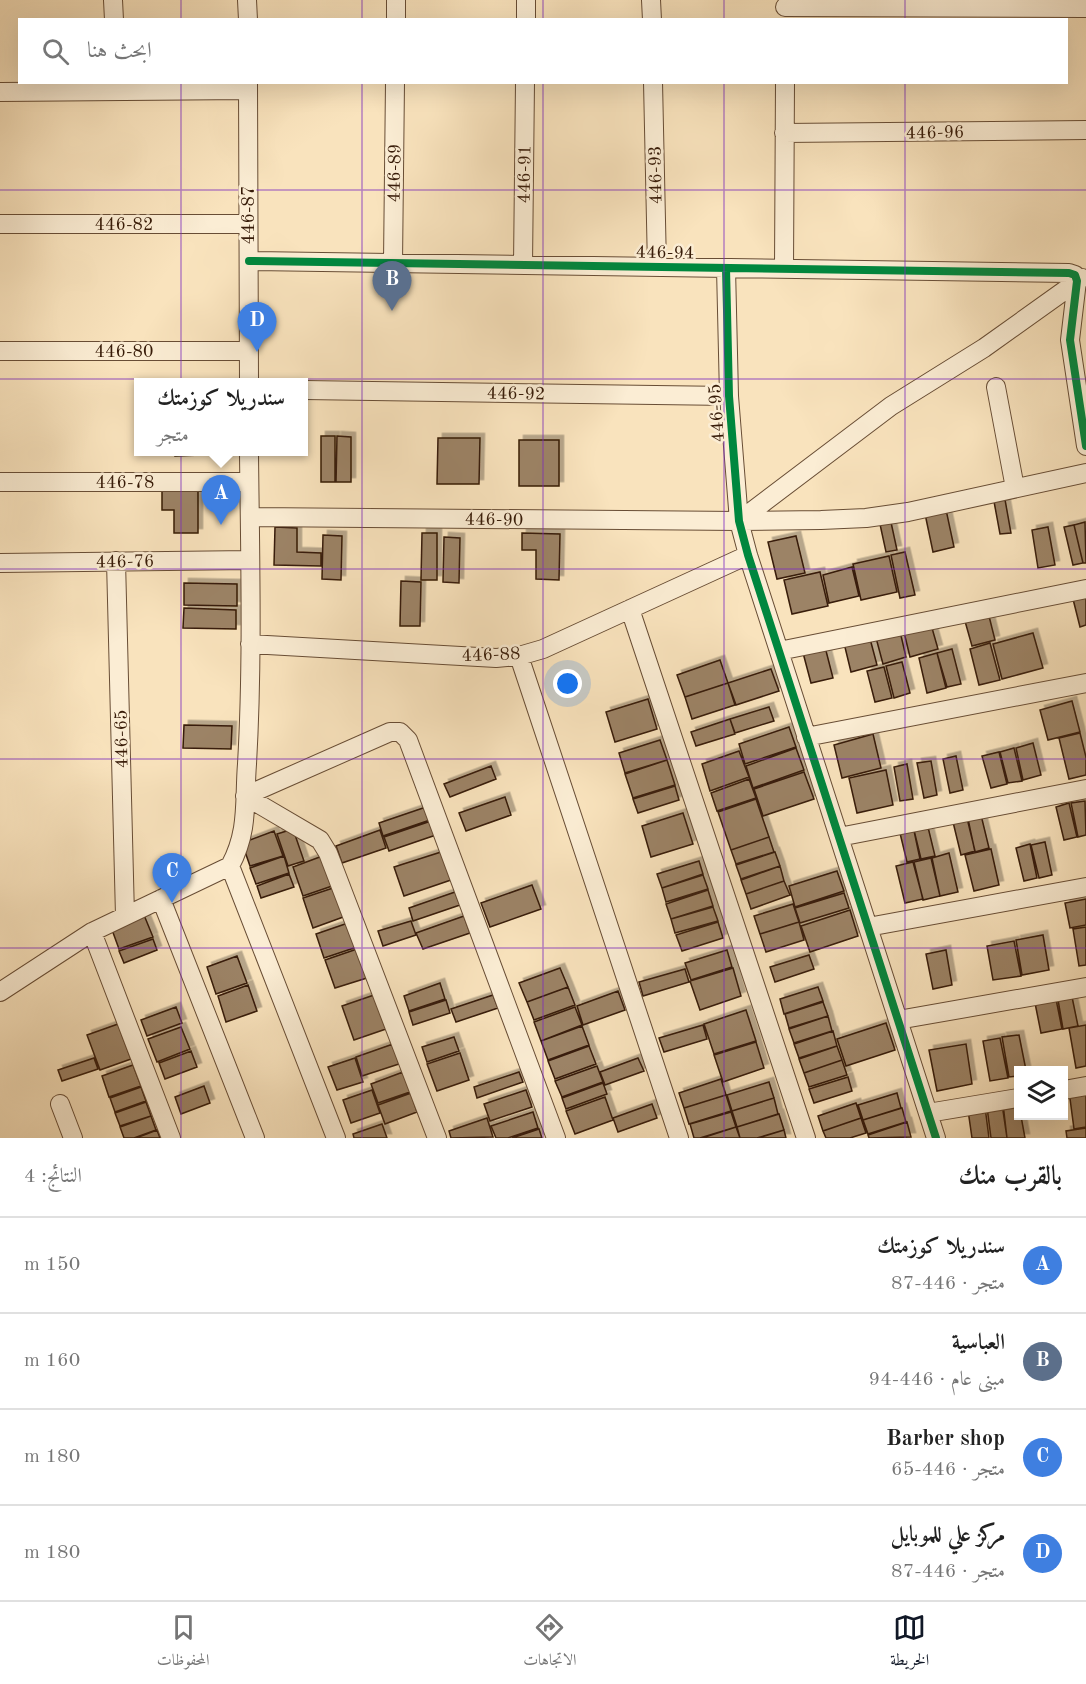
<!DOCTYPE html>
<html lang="ar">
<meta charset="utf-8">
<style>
:root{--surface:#fff;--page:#f2f2f2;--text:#222;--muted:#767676;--line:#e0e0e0;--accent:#111827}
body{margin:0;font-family:"Old Standard TT",Amiri,serif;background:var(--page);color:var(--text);direction:rtl}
.controls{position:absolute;right:18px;bottom:18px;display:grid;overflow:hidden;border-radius:0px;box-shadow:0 6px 24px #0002}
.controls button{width:54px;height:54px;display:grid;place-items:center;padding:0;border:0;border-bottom:2px solid var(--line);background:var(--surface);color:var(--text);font:30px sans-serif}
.you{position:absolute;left:568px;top:684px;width:21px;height:21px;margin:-15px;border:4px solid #fff;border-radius:50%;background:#1a73e8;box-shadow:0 0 0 9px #1a73e833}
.badge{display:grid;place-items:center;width:39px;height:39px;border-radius:50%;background:var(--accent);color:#fff;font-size:20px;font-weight:700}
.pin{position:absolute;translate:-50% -50px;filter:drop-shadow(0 2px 3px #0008)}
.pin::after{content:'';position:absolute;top:32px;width:21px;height:18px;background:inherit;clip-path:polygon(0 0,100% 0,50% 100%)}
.popup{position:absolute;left:134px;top:378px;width:174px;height:78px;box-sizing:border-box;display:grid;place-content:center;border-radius:0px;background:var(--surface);filter:drop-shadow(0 2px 4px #0005);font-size:20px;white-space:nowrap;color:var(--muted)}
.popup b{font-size:22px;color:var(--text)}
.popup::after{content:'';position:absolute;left:50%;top:100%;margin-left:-12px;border:12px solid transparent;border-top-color:var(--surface)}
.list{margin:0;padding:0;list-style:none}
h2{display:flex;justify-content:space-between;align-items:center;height:78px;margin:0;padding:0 24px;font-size:26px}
h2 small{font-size:20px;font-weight:400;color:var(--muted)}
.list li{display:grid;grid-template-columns:39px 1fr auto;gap:18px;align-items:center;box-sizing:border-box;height:96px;padding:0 24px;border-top:2px solid var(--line)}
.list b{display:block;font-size:22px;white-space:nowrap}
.list p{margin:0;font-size:20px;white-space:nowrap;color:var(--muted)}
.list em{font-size:20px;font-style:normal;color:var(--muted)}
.icon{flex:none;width:33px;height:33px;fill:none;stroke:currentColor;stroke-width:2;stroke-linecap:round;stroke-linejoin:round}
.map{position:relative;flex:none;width:1086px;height:1138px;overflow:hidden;direction:ltr}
.search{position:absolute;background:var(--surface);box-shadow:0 6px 24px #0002;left:18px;right:18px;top:18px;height:66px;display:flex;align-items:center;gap:15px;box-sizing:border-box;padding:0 21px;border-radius:0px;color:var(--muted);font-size:22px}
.sheet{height:462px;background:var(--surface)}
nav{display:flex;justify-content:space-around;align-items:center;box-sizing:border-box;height:84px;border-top:2px solid var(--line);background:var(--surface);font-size:16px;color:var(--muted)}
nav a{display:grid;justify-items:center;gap:3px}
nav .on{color:var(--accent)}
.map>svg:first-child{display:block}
.building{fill:#9c8366;stroke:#371b08;stroke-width:1.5;filter:url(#shadow)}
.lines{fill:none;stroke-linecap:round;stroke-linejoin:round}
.street-casing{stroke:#684d35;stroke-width:20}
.street{stroke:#fbedd4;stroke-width:18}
.cycleway-casing{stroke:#fbedd4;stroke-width:11}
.cycleway{stroke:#00873e;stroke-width:8}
.grid{fill:none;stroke:#7b2cbf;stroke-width:1.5;stroke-opacity:0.55}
.labels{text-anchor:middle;stroke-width:5;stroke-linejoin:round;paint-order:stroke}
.street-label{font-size:18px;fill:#371b08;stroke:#fbedd4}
</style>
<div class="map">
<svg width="1086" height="1138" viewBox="0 0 1086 1138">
<defs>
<filter id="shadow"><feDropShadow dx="4.5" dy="-4.5" stdDeviation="0" flood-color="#0004"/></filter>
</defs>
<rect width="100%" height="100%" fill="#f9e3bd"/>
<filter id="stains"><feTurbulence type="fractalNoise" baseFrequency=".00333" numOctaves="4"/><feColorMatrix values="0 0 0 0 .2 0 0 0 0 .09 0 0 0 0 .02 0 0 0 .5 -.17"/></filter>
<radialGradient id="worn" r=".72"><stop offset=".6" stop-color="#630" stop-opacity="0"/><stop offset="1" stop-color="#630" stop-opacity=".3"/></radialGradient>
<!-- building -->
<path class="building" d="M321,436H335V482H321Z
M337,436L351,437V482H336Z
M438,438H480L479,484H437Z
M519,440H559V486H519Z
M175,452H228V454L175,456Z
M162,490H198V533H174V510H162Z
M1004,494L1011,533L1000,534L993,496Z
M945,505L954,547L933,552L924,509Z
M889,513L897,550L886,552L878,515Z
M1085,522L1086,563H1083L1074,525Z
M1074,525L1083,563L1073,565L1064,527Z
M275,527L297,528V552L321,553V566L274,565Z
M1048,527L1055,565L1038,568L1032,530Z
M422,533H437V580H421Z
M522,533L560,534L559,580L536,579V550H522Z
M323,535L342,536L341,580L322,579Z
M796,536L805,573L777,579L768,542Z
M444,537L460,538L459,583L443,582Z
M905,552L915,595L900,598L891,555Z
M889,556L897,592L861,600L853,564Z
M852,567L859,596L829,603L823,575Z
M820,572L828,606L792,614L784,580Z
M401,581L421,582L420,626H400Z
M184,583L237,584V606L184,605Z
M1086,588V625L1080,627L1071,591Z
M184,608L236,610V629L183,628Z
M987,608L995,640L972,646L963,614Z
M930,621L938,649L910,657L903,628Z
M899,627L906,657L883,664L875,634Z
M868,631L877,665L851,672L843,639Z
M1033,633L1043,668L1002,679L993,644Z
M824,643L833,678L811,683L802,649Z
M990,643L1000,680L979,685L970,649Z
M952,649L961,684L947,687L937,653Z
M937,653L946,688L927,693L919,658Z
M720,660L728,683L685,697L677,675Z
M902,662L910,693L894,698L886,666Z
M884,667L892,698L875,702L867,671Z
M771,669L779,691L736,705L728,683Z
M728,683L735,705L692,719L685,697Z
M648,699L657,729L615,742L606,712Z
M1072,701L1080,732L1048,740L1040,710Z
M769,707L774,721L735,733L730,719Z
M730,719L735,734L696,746L691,732Z
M184,725L232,726L231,749L183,748Z
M789,727L796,747L745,764L739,744Z
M1080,733L1086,757V775L1069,779L1059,738Z
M873,734L881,768L842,778L834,745Z
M660,740L667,760L625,773L619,753Z
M1033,743L1041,775L1023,780L1016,748Z
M796,748L804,770L753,788L746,766Z
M1014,748L1022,781L1008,783L1000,752Z
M739,751L749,777L710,791L702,764Z
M999,752L1007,784L991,788L982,756Z
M956,756L963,790L950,793L943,759Z
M667,760L675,785L633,798L625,774Z
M931,761L937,795L924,798L917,763Z
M907,764L913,799L900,801L894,767Z
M491,766L496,779L450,797L444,784Z
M886,770L893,805L857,813L849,778Z
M804,772L814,799L763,816L754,789Z
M749,779L756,798L717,811L711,793Z
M675,786L679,800L638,813L633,799Z
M505,797L511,815L466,831L459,813Z
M756,799L769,837L731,850L718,812Z
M1085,801L1086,835L1078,837L1071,803Z
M1069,803L1077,837L1064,840L1056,807Z
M426,807L430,820L383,836L379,823Z
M683,813L693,844L651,857L642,826Z
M981,815L989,848L975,852L968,819Z
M967,818L975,851L961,855L953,822Z
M431,821L436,835L389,851L384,837Z
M927,823L935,856L921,859L913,826Z
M913,826L920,859L907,862L899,829Z
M293,829L304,861L288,866L277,834Z
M380,830L386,848L342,863L336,846Z
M274,831L283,856L250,866L242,843Z
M769,837L774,852L736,864L731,850Z
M1045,842L1052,875L1039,878L1031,845Z
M1030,844L1037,878L1024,881L1016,848Z
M991,849L999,885L974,891L965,855Z
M441,852L451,880L404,896L394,867Z
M775,852L780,866L741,879L736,865Z
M949,853L958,892L940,896L932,858Z
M325,855L335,885L303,896L293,867Z
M284,856L289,873L256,884L250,868Z
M931,858L940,896L923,900L914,862Z
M699,861L703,874L662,888L657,874Z
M913,862L923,899L905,903L896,866Z
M780,866L784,881L746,894L741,880Z
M837,871L844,891L795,907L789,886Z
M289,874L294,887L261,898L257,886Z
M703,875L708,889L666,902L662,888Z
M784,881L790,895L751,909L746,894Z
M532,885L541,909L490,927L481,903Z
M336,887L346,916L313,928L303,898Z
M708,890L713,906L671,919L666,904Z
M455,892L460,905L413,921L409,908Z
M844,893L849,908L800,923L795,908Z
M1086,899V925L1070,928L1065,903Z
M793,904L799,922L760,934L754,916Z
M713,907L718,921L675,933L671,919Z
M850,910L858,936L810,952L801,926Z
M144,915L153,937L119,949L111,927Z
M464,916L470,933L423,949L416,933Z
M411,921L416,935L383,946L378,931Z
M718,922L723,938L682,951L676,935Z
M799,922L804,940L766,952L760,934Z
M348,923L357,947L324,958L316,934Z
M1086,927V965L1079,966L1073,929Z
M1043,935L1049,970L1022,975L1016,940Z
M153,939L157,950L124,963L119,951Z
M1014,941L1021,976L993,980L987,946Z
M357,949L367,978L335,988L325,960Z
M727,950L732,967L691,980L685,963Z
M946,950L952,985L933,989L926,954Z
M809,955L814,969L775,982L770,967Z
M237,956L247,983L216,994L207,967Z
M560,968L568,987L527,1002L519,983Z
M733,968L741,996L700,1010L690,981Z
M685,969L689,982L643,996L639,982Z
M440,983L445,999L409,1011L404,996Z
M248,985L257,1011L226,1022L218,996Z
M568,987L575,1005L534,1020L527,1002Z
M818,987L823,1001L784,1014L780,999Z
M618,991L625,1010L583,1025L577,1006Z
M1071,992L1078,1026L1063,1029L1057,994Z
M1055,994L1062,1029L1041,1033L1034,998Z
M374,995L386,1029L354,1040L342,1006Z
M493,995L498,1008L456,1022L451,1009Z
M446,1000L450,1013L413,1025L409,1012Z
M823,1002L828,1016L789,1028L785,1014Z
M176,1007L182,1023L147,1036L141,1020Z
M575,1007L582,1025L541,1041L534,1022Z
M746,1010L756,1041L714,1054L704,1024Z
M828,1016L832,1031L794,1043L789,1029Z
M886,1023L895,1050L846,1066L837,1039Z
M118,1024L131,1059L100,1070L87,1035Z
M703,1025L707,1039L664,1052L659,1038Z
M1086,1025V1066L1076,1068L1069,1028Z
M582,1026L589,1045L548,1060L541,1041Z
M181,1027L190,1049L157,1062L148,1039Z
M833,1031L837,1046L799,1058L794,1044Z
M1019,1035L1026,1070H1018V1076L1009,1077L1002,1037Z
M454,1037L459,1051L427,1062L422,1047Z
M1000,1038L1008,1078L990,1081L983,1041Z
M756,1042L764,1068L723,1082L714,1055Z
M393,1044L399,1064L362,1076L356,1057Z
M966,1044L972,1084L937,1091L929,1050Z
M589,1046L596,1064L555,1079L548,1061Z
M837,1046L842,1060L804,1073L799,1059Z
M191,1051L197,1067L165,1079L159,1063Z
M460,1053L469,1080L437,1091L427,1064Z
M94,1058L98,1069L62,1081L58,1070Z
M355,1058L363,1082L337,1090L328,1067Z
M638,1058L644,1071L605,1085L600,1072Z
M842,1060L847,1075L809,1087L804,1073Z
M133,1065L141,1086L109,1097L102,1076Z
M597,1066L603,1082L562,1097L555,1081Z
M403,1072L410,1092L378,1103L371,1084Z
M519,1072L523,1082L477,1098L474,1087Z
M848,1077L852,1091L814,1103L809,1089Z
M721,1079L726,1095L684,1108L679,1093Z
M769,1082L774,1098L732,1111L727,1095Z
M603,1083L607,1094L566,1109L562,1098Z
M204,1086L210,1103L181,1114L175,1097Z
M141,1087L146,1101L115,1112L110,1098Z
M1086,1088V1127L1074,1129L1069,1091Z
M372,1090L380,1113L351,1123L343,1100Z
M526,1090L532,1107L490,1121L484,1104Z
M411,1093L417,1112L385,1124L378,1105Z
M897,1093L901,1108L863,1120L858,1105Z
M726,1095L731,1111L689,1124L684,1108Z
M605,1097L613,1120L575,1134L566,1111Z
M774,1098L778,1114L737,1127L732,1111Z
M146,1102L151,1116L120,1126L115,1113Z
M1018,1102V1116H1021L1025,1138H1007L1003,1104Z
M856,1103L861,1118L823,1131L818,1116Z
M652,1104L657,1118L618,1132L613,1118Z
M1002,1104L1007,1138H991L987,1107Z
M985,1107L989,1138H972L968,1110Z
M902,1108L906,1122L868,1134L863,1120Z
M533,1112L538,1128L508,1138H496L491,1126Z
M731,1112L736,1127L700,1138H694L690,1124Z
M779,1114L784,1130L757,1138H740L737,1127Z
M151,1116L156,1130L134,1138H124L120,1127Z
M487,1118L493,1137L451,1138L449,1131Z
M861,1118L866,1133L850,1138H826L823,1131Z
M907,1122L911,1137L869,1138L868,1135Z
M382,1124L387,1138H354L353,1134Z
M736,1127L740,1138H702Z
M1086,1128V1138H1067L1066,1131Z
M539,1129L542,1138H512Z
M157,1130L160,1138H136Z
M784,1130L786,1138H758Z"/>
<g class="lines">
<defs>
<path id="street" d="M113,0L114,20
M247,0L248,20
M651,0L652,20
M785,7L1086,8
M396,20V0
M526,20V0
M248,82L249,382
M653,82L657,267
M0,92L248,90
M784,133L1086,130
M0,224H248
M249,261L1069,273L1075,275L1077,281L1070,340L1086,446
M393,263L395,82
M523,265L525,82
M726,268L729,396L739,521L748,555L936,1138
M784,268L785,82
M0,351H249
M996,387L1015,488
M304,390L729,396
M0,482H249
M250,517L739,521L821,520L866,518L908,512L1086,473
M739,521L891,406L984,348L1082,278
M116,561L125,916
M0,563L250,560
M630,609L806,1138
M250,644L496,658L519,656L543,649L748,555
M779,651L1086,589
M519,656L679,1138
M806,737L1086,683
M245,796L390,732H400L408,740L556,1138
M245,796L320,840L328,853L437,1138
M839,837L1086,789
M230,866L336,1138
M161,899L255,1138
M868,927L1086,887
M92,932L171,1138
M0,992L92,932L230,866C249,831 244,802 247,764C253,660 250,555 249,452
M898,1020L1086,987
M1064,1090L1086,1086
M60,1104L73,1138
M928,1113L1018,1098"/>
</defs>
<!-- street casing -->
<use href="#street" class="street-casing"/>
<!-- street -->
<use href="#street" class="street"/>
<defs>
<path id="cycleway" d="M249,261L1069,273L1075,275L1077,281L1070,340L1086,446
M726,268L729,396L739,521L748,555L936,1138"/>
</defs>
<!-- cycleway casing -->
<use href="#cycleway" class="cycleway-casing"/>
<!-- cycleway -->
<use href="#cycleway" class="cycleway"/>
</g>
<!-- grid -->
<path class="grid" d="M181,0V20M362,0V20M543,0V20M724,0V20M905,0V20M181,82V1138M362,82V1138M543,82V1138M724,82V1138M905,82V1138M0,190H1086M0,379H1086M0,569H1086M0,759H1086M0,948H1086"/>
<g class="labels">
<!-- street labels -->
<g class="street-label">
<text transform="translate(935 132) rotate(-1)" y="6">446-96</text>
<text transform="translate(394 173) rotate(-89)" y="6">446-89</text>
<text transform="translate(524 174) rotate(-89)" y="6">446-91</text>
<text transform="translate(655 175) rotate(-91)" y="6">446-93</text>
<text transform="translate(248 215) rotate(-90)" y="6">446-87</text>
<text x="124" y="230">446-82</text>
<text transform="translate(665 252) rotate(1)" y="6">446-94</text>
<text x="124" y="357">446-80</text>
<text transform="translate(516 393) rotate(1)" y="6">446-92</text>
<text transform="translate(716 413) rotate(-94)" y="6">446-95</text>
<text x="125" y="488">446-78</text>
<text transform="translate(494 519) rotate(1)" y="6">446-90</text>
<text transform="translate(125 561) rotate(-1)" y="6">446-76</text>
<text transform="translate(491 654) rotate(-2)" y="6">446-88</text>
<text transform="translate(121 739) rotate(-91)" y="6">446-65</text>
</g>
</g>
<rect width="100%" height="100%" filter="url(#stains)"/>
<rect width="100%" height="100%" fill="url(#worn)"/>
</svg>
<div class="controls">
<button><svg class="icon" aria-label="layers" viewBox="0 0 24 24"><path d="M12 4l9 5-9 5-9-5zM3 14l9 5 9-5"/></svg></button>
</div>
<div class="you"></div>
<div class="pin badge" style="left:221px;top:525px;background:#3f7fe0">A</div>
<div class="popup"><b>سندريلا كوزمتك</b>متجر</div>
<div class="pin badge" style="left:392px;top:311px;background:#5c6f8a">B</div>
<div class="pin badge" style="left:172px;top:903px;background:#3f7fe0">C</div>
<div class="pin badge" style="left:257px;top:352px;background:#3f7fe0">D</div>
<div class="search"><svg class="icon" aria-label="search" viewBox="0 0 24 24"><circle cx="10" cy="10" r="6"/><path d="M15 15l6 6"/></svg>ابحث هنا</div>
</div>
<section class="sheet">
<h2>بالقرب منك<small>النتائج: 4</small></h2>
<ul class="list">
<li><span class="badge" style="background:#3f7fe0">A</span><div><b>سندريلا كوزمتك</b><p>متجر · 446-87</p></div><em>150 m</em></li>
<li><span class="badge" style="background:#5c6f8a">B</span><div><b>العباسية</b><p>مبنى عام · 446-94</p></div><em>160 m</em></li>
<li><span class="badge" style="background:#3f7fe0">C</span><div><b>Barber shop</b><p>متجر · 446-65</p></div><em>180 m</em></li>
<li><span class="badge" style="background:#3f7fe0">D</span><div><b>مركز علي للموبايل</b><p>متجر · 446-87</p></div><em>180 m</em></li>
</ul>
</section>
<nav>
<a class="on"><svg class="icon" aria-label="map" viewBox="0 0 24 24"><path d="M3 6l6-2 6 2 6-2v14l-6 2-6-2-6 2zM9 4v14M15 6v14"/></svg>الخريطة</a>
<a><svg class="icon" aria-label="directions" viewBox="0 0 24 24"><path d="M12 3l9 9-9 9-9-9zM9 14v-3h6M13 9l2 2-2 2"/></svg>الاتجاهات</a>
<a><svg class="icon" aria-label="saved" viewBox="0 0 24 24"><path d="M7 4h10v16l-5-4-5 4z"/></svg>المحفوظات</a>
</nav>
